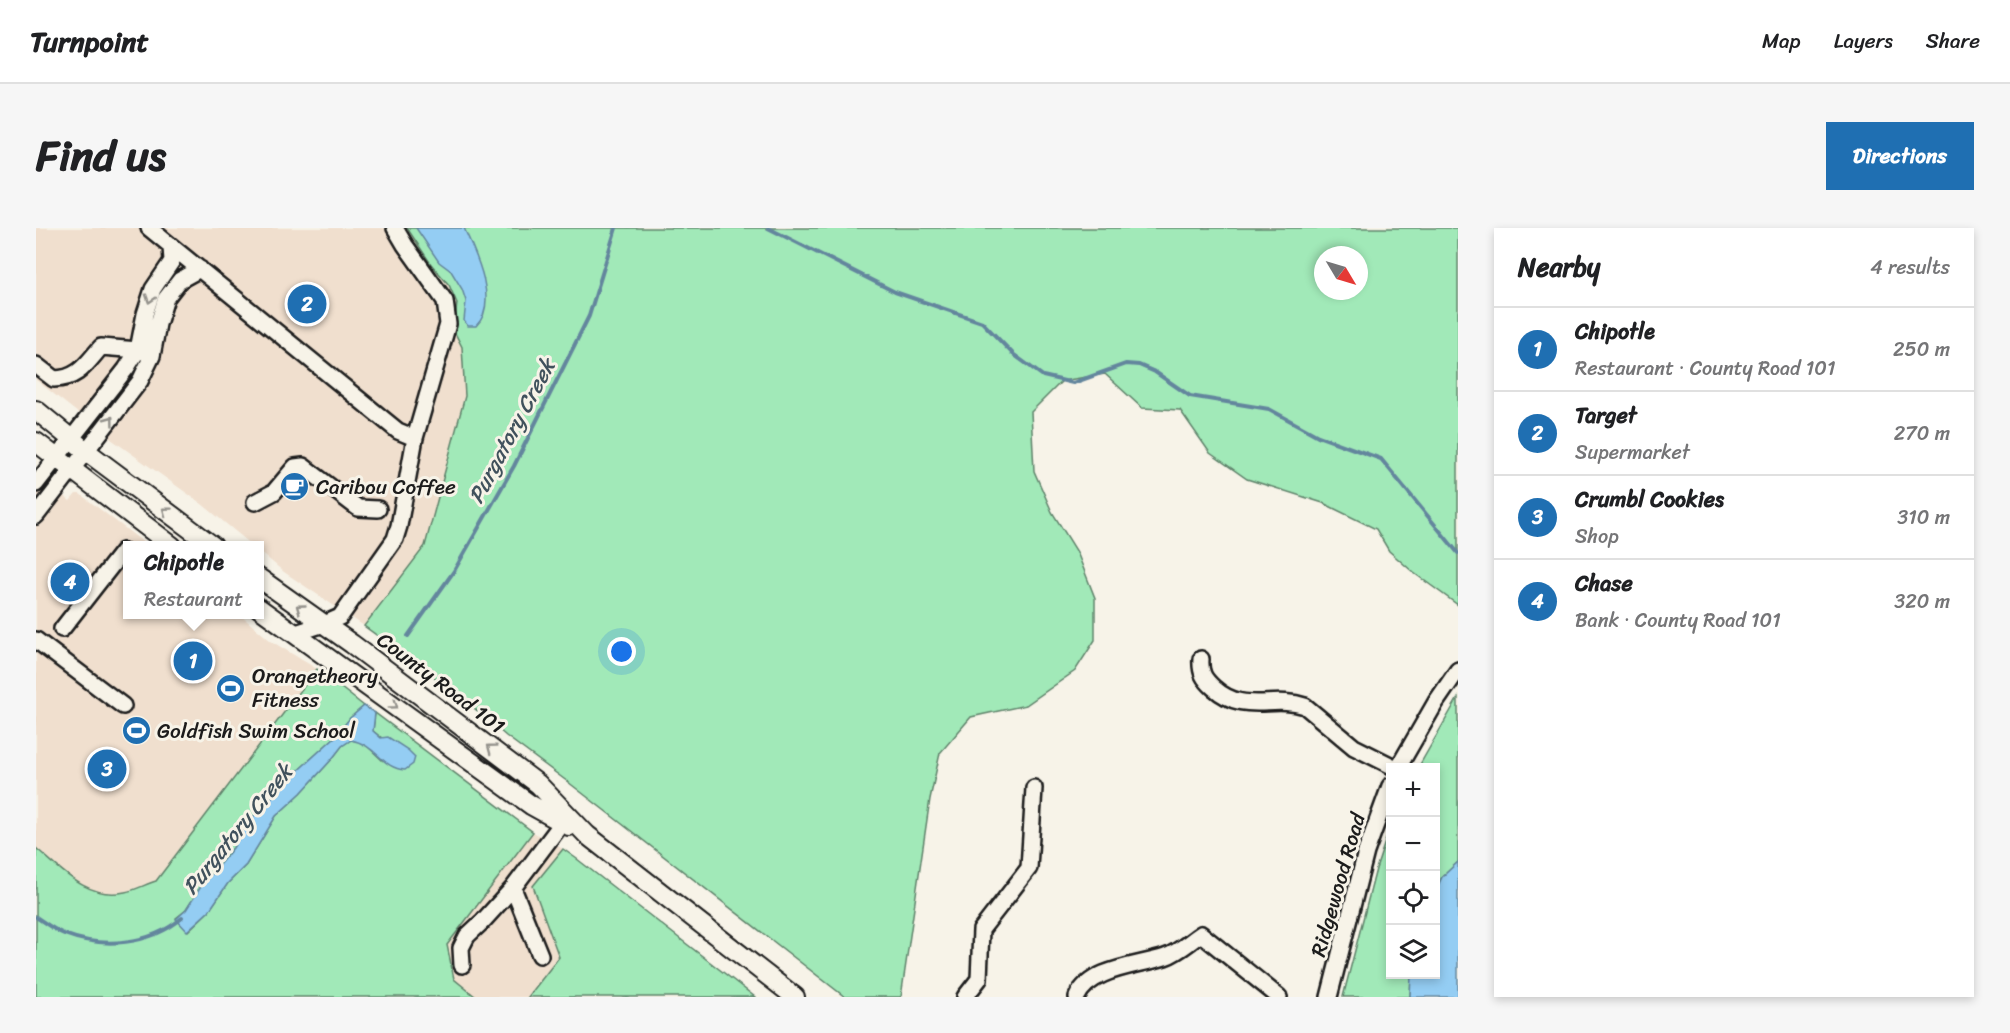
<!DOCTYPE html>
<meta charset="utf-8">
<style>
:root{--surface:#fff;--page:#f6f6f6;--text:#202124;--muted:#757577;--line:#e0e0e0;--accent:#1f6fb2}
body{margin:0;font-family:Sriracha,sans-serif;background:var(--page);color:var(--text)}
.controls{position:absolute;right:18px;bottom:18px;display:grid;overflow:hidden;border-radius:0px;box-shadow:0 3px 9px #0003}
.controls button{width:54px;height:54px;display:grid;place-items:center;padding:0;border:0;border-bottom:2px solid var(--line);background:var(--surface);color:var(--text);font:30px sans-serif}
.compass{position:absolute;left:1278px;top:18px;width:54px;height:54px;border-radius:50%;background:var(--surface);box-shadow:0 3px 9px #0003;rotate:128deg}
.you{position:absolute;left:586px;top:424px;width:21px;height:21px;margin:-15px;border:4px solid #fff;border-radius:50%;background:#1a73e8;box-shadow:0 0 0 9px #1a73e833}
.badge{display:grid;place-items:center;width:39px;height:39px;border-radius:50%;background:var(--accent);color:#fff;font-size:20px;font-weight:700}
.pin{position:absolute;translate:-50% -50%;border:3px solid #fff;box-shadow:0 2px 6px #0006}
.popup{position:absolute;left:87px;top:313px;width:141px;height:78px;box-sizing:border-box;display:grid;place-content:center;border-radius:0px;background:var(--surface);filter:drop-shadow(0 2px 4px #0005);font-size:20px;white-space:nowrap;color:var(--muted)}
.popup b{font-size:22px;color:var(--text)}
.popup::after{content:'';position:absolute;left:50%;top:100%;margin-left:-12px;border:12px solid transparent;border-top-color:var(--surface)}
.list{margin:0;padding:0;list-style:none}
h2{display:flex;justify-content:space-between;align-items:center;height:78px;margin:0;padding:0 24px;font-size:26px}
h2 small{font-size:20px;font-weight:400;color:var(--muted)}
.list li{display:grid;grid-template-columns:39px 1fr auto;gap:18px;align-items:center;box-sizing:border-box;height:84px;padding:0 24px;border-top:2px solid var(--line)}
.list b{display:block;font-size:22px;white-space:nowrap}
.list p{margin:0;font-size:20px;white-space:nowrap;color:var(--muted)}
.list em{font-size:20px;font-style:normal;color:var(--muted)}
.icon{flex:none;width:33px;height:33px;fill:none;stroke:currentColor;stroke-width:2;stroke-linecap:round;stroke-linejoin:round}
.map{position:relative;flex:none;width:1422px;height:769px;overflow:hidden;border-radius:0px}
header{display:flex;align-items:center;gap:36px;box-sizing:border-box;height:84px;padding:0 30px;background:var(--surface);border-bottom:2px solid var(--line)}
header strong{font-size:28px}
nav{display:flex;gap:33px;margin-inline-start:auto;font-size:21px}
.intro{display:flex;align-items:center;justify-content:space-between;box-sizing:border-box;height:144px;padding:0 36px}
h1{margin:0;font-size:42px}
.button{padding:15px 27px;border-radius:0px;background:var(--accent);color:#fff;font-size:21px;font-weight:700}
main{display:flex;gap:36px;padding:0 36px}
aside{flex:1;background:var(--surface);border-radius:0px;box-shadow:0 3px 9px #0003}
.map>svg:first-child{display:block}
.built{fill:#f0dfce}
.green{fill:#a1e9b8;stroke:#5e826a;stroke-width:1.5;fill-rule:evenodd}
.water{fill:#94cdf3;stroke:#64869d;stroke-width:1.5}
.lines{fill:none;stroke-linecap:round;stroke-linejoin:round}
.stream{stroke:#64869d;stroke-width:4}
.minor-casing{stroke:#1c1c1c;stroke-width:20}
.major-casing{stroke:#1c1c1c;stroke-width:22}
.minor{stroke:#f7f3e8;stroke-width:15}
.major{stroke:#f7f3e8;stroke-width:18}
.oneway{stroke:#94928c}
.labels{text-anchor:middle;stroke-width:6;stroke-linejoin:round;paint-order:stroke}
.poi-label{font-size:21px;fill:#1c1c1c;stroke:#f7f3e8;text-anchor:start}
.street-label{font-size:21px;fill:#1c1c1c;stroke:#f7f3e8}
.water-label{font-size:22px;font-style:italic;fill:#40515c;stroke:#f7f3e8}
</style>
<header>
<strong>Turnpoint</strong>
<nav><a>Map</a><a>Layers</a><a>Share</a></nav>
</header>
<div class="intro"><h1>Find us</h1><a class="button">Directions</a></div>
<main>
<div class="map">
<svg width="1422" height="769" viewBox="0 0 1422 769">
<rect width="100%" height="100%" fill="#f7f3e8"/>
<filter id="ink" filterUnits="userSpaceOnUse"><feTurbulence type="fractalNoise" baseFrequency=".0167" numOctaves="2"/><feDisplacementMap in="SourceGraphic" scale="12" xChannelSelector="R" yChannelSelector="G"/><feConvolveMatrix kernelMatrix="1 2 1 2 8 2 1 2 1" color-interpolation-filters="sRGB"/></filter>
<g filter="url(#ink)">
<!-- built -->
<path class="built" d="M0,0H432L453,75L389,318L328,398L248,344L223,323V318L216,317L166,276L75,211L0,152Z
M0,246L34,273L40,266H44L111,317L91,318V386L204,387L235,413L281,441L120,653L89,664L60,665L40,655L0,620Z
M497,604L527,621L497,658L523,729L492,769H440L418,752L411,717Z"/>
<!-- green -->
<path class="green" d="M371,0H1422V377L1378,345L1353,323L1340,301L1287,275L1211,251L1174,225L1144,182L1106,180L1069,146L1026,153L995,184L998,243L1016,284L1041,324L1059,370V412L1039,443L990,477L935,489L904,525L894,571L865,769H809L532,554L470,508L423,467L328,398L389,318L429,168L426,119L418,103L421,75L413,57L395,36ZM1287,27H1323V63H1287Z
M281,441L328,478L314,490L299,509L256,548L212,594L197,620L166,657L150,682L140,690L152,703L173,683L192,655L210,637L240,588L265,565L296,531L306,518L315,512L327,514L346,532V510L337,503L339,485L497,604L411,717L418,751L440,769H0V620C26,642 51,672 89,664C100,662 110,656 120,653Z
M1422,470V634L1406,649L1400,662V540H1382Z
M1354,599V746L1375,747L1374,769H1307L1340,641Z
M527,621L541,631L719,769H492L523,729L497,658Z"/>
<!-- water -->
<path class="water" d="M380,0H428C439,24 464,75 440,98H432L428,93L430,73L426,61L415,43L403,34Z
M328,478L339,485L337,503L345,510L352,509L372,522L379,529L377,536L369,542C345,540 341,517 315,512L306,518L296,531L265,565L240,588L210,637L192,655L173,683L151,703L140,691L150,682L166,657L197,620L212,594L256,548L299,509L314,490Z
M1422,634V769H1374L1375,747L1400,746V662L1406,649Z"/>
<g class="lines">
<!-- stream -->
<path class="stream" d="M732,0L859,64L946,94L977,126L1007,148L1037,155L1090,136L1103,137L1119,144L1154,168L1233,181L1282,208L1345,231L1422,325
M372,408L418,343L478,238L553,88L580,0
M0,689C9,695 18,702 28,706C67,721 114,717 146,690"/>
<defs>
<path id="minor" d="M113,0L362,203L379,210
M0,137L18,151C42,151 50,136 65,119L102,122L110,125
M0,256L90,141L102,122L109,86L117,61L136,33L135,19
M219,274L238,264L259,239L267,238L322,280L342,281
M0,288L104,153L116,128L122,96L130,70L144,52L164,41
M26,401L87,323
M260,405L288,396L304,389L359,311L363,298L379,210L412,96L409,73L369,17L359,0
M0,412L87,478
M1165,431C1164,445 1168,451 1178,460C1208,487 1236,467 1269,478L1318,519L1360,540
M1362,540L1400,474L1422,442
M477,660L532,587
M426,737L425,720L431,708L447,693L477,660L504,727
M929,769L943,751L945,702L993,640L998,560
M1041,769C1054,740 1102,738 1129,729C1143,724 1153,714 1165,706L1243,769
M1293,769L1330,624L1354,558"/>
<path id="major" d="M0,182L50,223L177,318
M0,214L136,318
M223,350L316,416L502,556L551,607L759,769
M223,380L495,577L533,598"/>
</defs>
<!-- minor casing -->
<use href="#minor" class="minor-casing"/>
<!-- major casing -->
<use href="#major" class="major-casing"/>
<!-- minor -->
<use href="#minor" class="minor"/>
<!-- major -->
<use href="#major" class="major"/>
</g>
<!-- one-way arrows -->
<defs><path id="oneway-chevron" d="M-2-3.5L2.5 0L-2 3.5" fill="none" stroke-width="1.6" stroke-linecap="round" stroke-linejoin="round" transform="scale(1.5)"/></defs>
<g class="oneway">
<use href="#oneway-chevron" transform="translate(114 71) rotate(108)"/>
<use href="#oneway-chevron" transform="translate(74 192) rotate(-53)"/>
<use href="#oneway-chevron" transform="translate(130 283) rotate(-143)"/>
<use href="#oneway-chevron" transform="translate(264 380) rotate(-144)"/>
<use href="#oneway-chevron" transform="translate(358 477) rotate(36)"/>
<use href="#oneway-chevron" transform="translate(455 520) rotate(-143)"/>
</g>
</g>
<!-- icons -->
<defs>
<symbol id="cafe-disc" viewBox="-11 -11 22 22"><circle r="9.5" fill="#1f6fb2" stroke="#f7f3e8"/><path d="M-5.5-4.5H6V0H3Q3 3.5 0 3.5H-2.5Q-5.5 3.5-5.5 0ZM3-3.2v2h1.7v-2ZM-6 4.5H4V6H-6Z" fill="#fff"/></symbol>
<symbol id="stadium-disc" viewBox="-11 -11 22 22"><circle r="9.5" fill="#1f6fb2" stroke="#f7f3e8"/><path d="M0-5a6.5 5 0 1 0 0 10a6.5 5 0 1 0 0-10ZM-3.5-1.8h7v3.6h-7Z" fill="#fff"/></symbol>
</defs>
<g fill-rule="evenodd">
<use href="#cafe-disc" x="242" y="242" width="33" height="33"/>
<use href="#stadium-disc" x="178" y="444" width="33" height="33"/>
<use href="#stadium-disc" x="84" y="486" width="33" height="33"/>
</g>
<g class="labels">
<!-- poi labels -->
<g class="poi-label">
<text x="280" y="266">Caribou Coffee</text>
<text x="216" y="455">Orangetheory<tspan x="216" dy="24">Fitness</tspan></text>
<text x="121" y="510">Goldfish Swim School</text>
</g>
<!-- street labels -->
<g class="street-label">
<text transform="translate(405 455) rotate(37)" y="7">County Road 101</text>
<text transform="translate(1302 657) rotate(-74)" y="7">Ridgewood Road</text>
</g>
<!-- water labels -->
<g class="water-label">
<text transform="translate(475 203) rotate(-62)" y="8">Purgatory Creek</text>
<text transform="translate(201 601) rotate(-51)" y="8">Purgatory Creek</text>
</g>
</g>
</svg>
<div class="controls">
<button>+</button>
<button>−</button>
<button><svg class="icon" aria-label="locate" viewBox="0 0 24 24"><circle cx="12" cy="12" r="6"/><path d="M12 2v4M12 18v4M2 12h4M18 12h4"/></svg></button>
<button><svg class="icon" aria-label="layers" viewBox="0 0 24 24"><path d="M12 4l9 5-9 5-9-5zM3 14l9 5 9-5"/></svg></button>
</div>
<svg class="compass" viewBox="-18 -18 36 36"><path d="M0-13l5 13h-10z" fill="#e53935"/><path d="M0 13l5-13h-10z" fill="#757577"/></svg>
<div class="you"></div>
<div class="pin badge" style="left:157px;top:433px">1</div>
<div class="popup"><b>Chipotle</b>Restaurant</div>
<div class="pin badge" style="left:271px;top:76px">2</div>
<div class="pin badge" style="left:71px;top:541px">3</div>
<div class="pin badge" style="left:34px;top:354px">4</div>
</div>
<aside>
<h2>Nearby<small>4 results</small></h2>
<ul class="list">
<li><span class="badge">1</span><div><b>Chipotle</b><p>Restaurant · County Road 101</p></div><em>250 m</em></li>
<li><span class="badge">2</span><div><b>Target</b><p>Supermarket</p></div><em>270 m</em></li>
<li><span class="badge">3</span><div><b>Crumbl Cookies</b><p>Shop</p></div><em>310 m</em></li>
<li><span class="badge">4</span><div><b>Chase</b><p>Bank · County Road 101</p></div><em>320 m</em></li>
</ul>
</aside>
</main>
